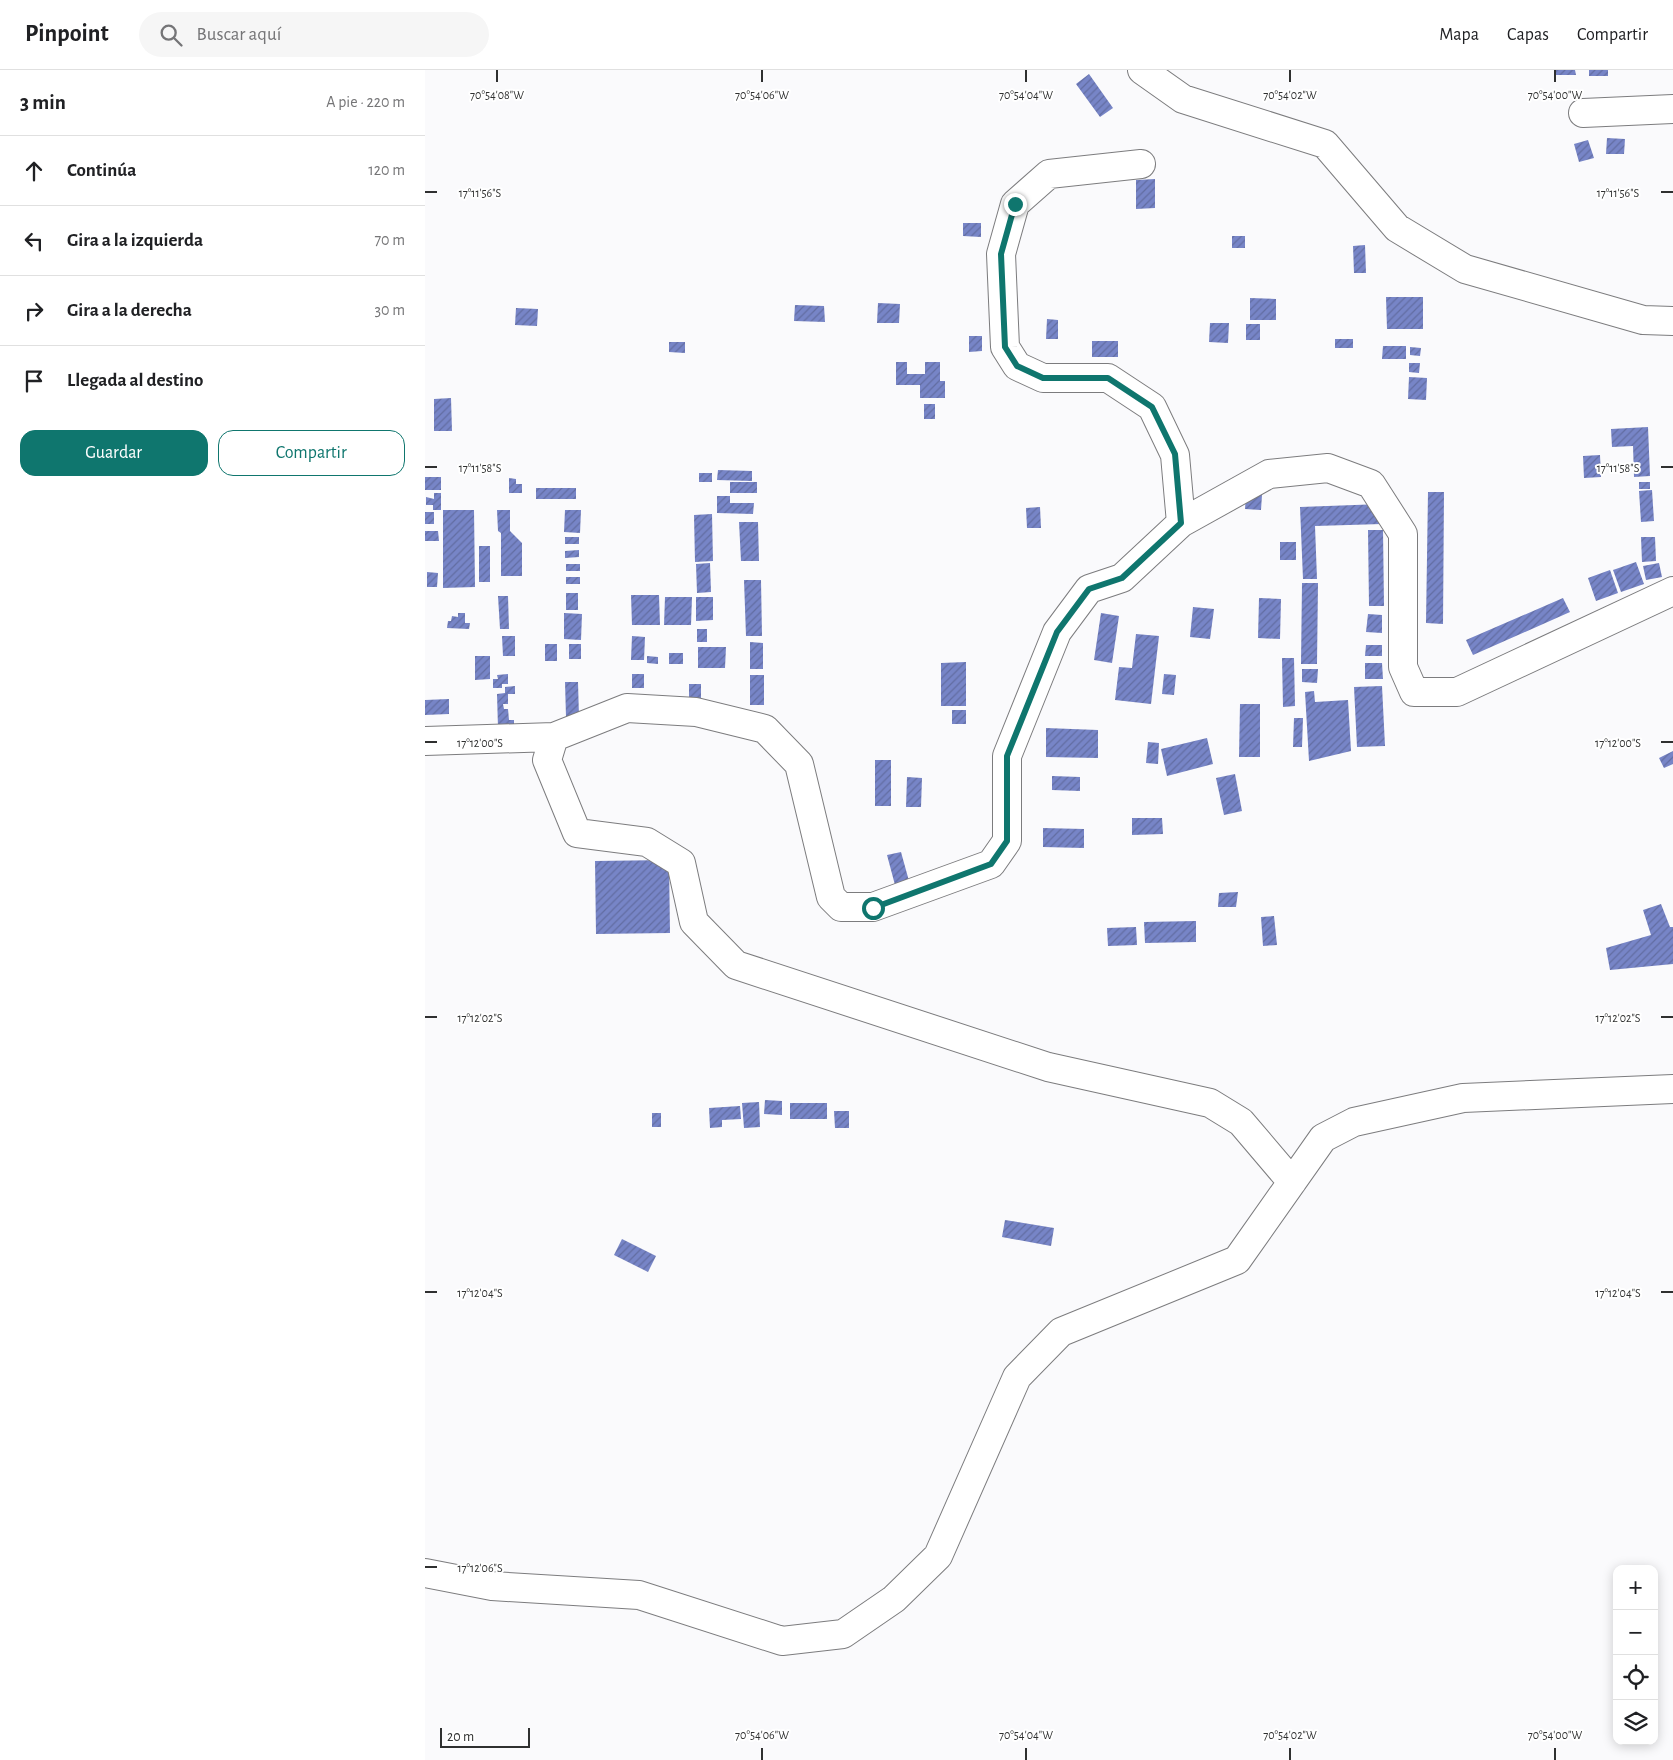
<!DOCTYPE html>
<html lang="es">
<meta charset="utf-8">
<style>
:root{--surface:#fff;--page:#f6f6f6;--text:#202124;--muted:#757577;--line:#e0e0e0;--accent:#0f766e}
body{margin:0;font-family:"Alegreya Sans",sans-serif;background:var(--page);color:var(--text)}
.controls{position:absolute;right:15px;bottom:15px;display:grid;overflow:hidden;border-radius:10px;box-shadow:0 2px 12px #0003}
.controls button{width:45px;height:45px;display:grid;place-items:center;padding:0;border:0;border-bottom:1px solid var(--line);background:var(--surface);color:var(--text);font:25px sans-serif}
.scale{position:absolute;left:15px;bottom:12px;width:90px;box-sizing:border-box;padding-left:5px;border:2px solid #2f3030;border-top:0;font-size:14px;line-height:18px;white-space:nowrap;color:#2f3030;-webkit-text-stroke:4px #fff;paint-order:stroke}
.stop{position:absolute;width:15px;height:15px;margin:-11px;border:4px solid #0f766e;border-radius:50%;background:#fff}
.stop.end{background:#0f766e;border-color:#fff;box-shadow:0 1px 5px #0008}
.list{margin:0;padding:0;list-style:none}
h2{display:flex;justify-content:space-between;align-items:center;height:65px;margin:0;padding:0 20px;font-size:21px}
h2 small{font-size:16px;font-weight:400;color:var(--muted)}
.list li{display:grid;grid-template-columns:32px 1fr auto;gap:15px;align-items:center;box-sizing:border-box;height:70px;padding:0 20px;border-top:1px solid var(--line)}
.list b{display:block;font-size:19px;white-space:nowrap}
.list em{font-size:16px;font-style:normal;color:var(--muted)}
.actions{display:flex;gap:10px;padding:15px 20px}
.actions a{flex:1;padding:11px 0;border:1px solid var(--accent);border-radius:15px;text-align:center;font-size:18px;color:var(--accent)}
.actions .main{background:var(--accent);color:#fff}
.icon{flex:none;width:28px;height:28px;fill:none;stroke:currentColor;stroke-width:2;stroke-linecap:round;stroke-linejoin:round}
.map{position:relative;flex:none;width:1248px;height:1690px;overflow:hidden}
header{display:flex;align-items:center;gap:30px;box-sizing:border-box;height:70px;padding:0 25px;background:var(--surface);border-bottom:1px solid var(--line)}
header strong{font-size:24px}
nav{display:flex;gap:28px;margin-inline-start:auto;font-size:18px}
.search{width:350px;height:45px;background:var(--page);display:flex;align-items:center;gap:12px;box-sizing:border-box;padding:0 18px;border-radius:28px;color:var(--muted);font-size:19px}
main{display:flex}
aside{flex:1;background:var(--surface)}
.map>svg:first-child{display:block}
.building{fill:url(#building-hatch)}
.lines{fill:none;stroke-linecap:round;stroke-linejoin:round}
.minor-casing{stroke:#7c7c7e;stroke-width:30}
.minor{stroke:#fff;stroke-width:28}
.route{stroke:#0f766e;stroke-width:6}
.ticks{fill:none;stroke:#2f3030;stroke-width:2}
.ticks-label{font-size:12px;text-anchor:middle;fill:#2f3030;stroke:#fff;stroke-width:4;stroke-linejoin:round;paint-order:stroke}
</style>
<header>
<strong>Pinpoint</strong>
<div class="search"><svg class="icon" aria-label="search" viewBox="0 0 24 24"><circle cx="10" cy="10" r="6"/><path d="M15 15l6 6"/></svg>Buscar aquí</div>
<nav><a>Mapa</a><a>Capas</a><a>Compartir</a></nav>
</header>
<main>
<aside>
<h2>3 min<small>A pie · 220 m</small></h2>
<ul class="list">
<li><svg class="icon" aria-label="ahead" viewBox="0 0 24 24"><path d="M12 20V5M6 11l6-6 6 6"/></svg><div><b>Continúa</b></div><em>120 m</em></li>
<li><svg class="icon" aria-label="left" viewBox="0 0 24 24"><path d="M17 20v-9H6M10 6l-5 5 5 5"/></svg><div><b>Gira a la izquierda</b></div><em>70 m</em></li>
<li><svg class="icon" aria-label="right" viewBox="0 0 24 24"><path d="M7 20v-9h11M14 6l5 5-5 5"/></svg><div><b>Gira a la derecha</b></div><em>30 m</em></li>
<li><svg class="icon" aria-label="arrive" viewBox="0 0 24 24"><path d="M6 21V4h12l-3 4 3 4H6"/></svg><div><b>Llegada al destino</b></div></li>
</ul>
<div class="actions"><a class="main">Guardar</a><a>Compartir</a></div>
</aside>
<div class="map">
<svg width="1248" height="1690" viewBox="0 0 1248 1690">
<defs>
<pattern id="building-hatch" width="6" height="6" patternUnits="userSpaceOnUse" patternTransform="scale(1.25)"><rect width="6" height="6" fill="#7785c7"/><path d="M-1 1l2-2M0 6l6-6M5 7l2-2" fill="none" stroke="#626da2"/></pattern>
</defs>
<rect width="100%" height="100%" fill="#fafafc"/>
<!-- building -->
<path class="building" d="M1131,0H1150L1151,5H1131Z
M1164,0H1183V6H1164Z
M664,4L688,38L675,47L651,14Z
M1182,68L1200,69L1199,84H1181Z
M1163,70L1169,88L1154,92L1149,74Z
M730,109V138L711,139V110Z
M538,153H556V167L538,166Z
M807,166H820V178H807Z
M940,175L941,203H929L928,176Z
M961,227H998V259H962Z
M825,228L851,229V250H825Z
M453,233L475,234L474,253H452Z
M370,235L399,236L400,252L369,251Z
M91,238L113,239L112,256L90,255Z
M622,249L633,250V269H621Z
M785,253H804L803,273L784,272Z
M821,254H835V270H821Z
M544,266H557V281L544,282Z
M910,269H928V278H910Z
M667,271H693V287H667Z
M244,272H260V283L244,282Z
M958,276H981V289H957Z
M985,277L996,278L995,286L985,285Z
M471,292H482V304H500V292H515V311H520V328H495V315H471Z
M984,293H995L994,303L984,302Z
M984,307L1002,308L1001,330L983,329Z
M26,328L27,361H9V329Z
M499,334H510V349H499Z
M1223,357L1225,406L1209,407L1208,376L1187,377L1186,359Z
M1175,385L1176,407L1159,408L1158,386Z
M293,400L327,401V411L292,410Z
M274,403H287V412H274Z
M0,407H16V420H0Z
M84,408L91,409V414H97V423H84Z
M305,412H332V423H305Z
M1214,412H1225V419H1214Z
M111,418H151V429H111Z
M1227,420L1229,451L1216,452L1214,421Z
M1003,422H1019L1018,554L1001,553Z
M9,423H16V440H8V435H1V427L9,429Z
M821,424L837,425L836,440L820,439Z
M292,426H305V433H329L328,444L292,443Z
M957,434V454L890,456L892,509H878L875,437Z
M615,437L616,458H602L601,438Z
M18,440H49L50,517L18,518Z
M72,440H85V461L97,473V506H76V463L73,461Z
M140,440H156L155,463L139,462Z
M0,442H9V454H0Z
M287,444L288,491L270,492L269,445Z
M314,452H333L334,491H316Z
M943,460H958L959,536H944Z
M0,461H13L14,471H0Z
M140,467H154V474H140Z
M1216,467H1230L1231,491L1217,492Z
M855,472H871V490H855Z
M54,476H65V512H54Z
M154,480V487L140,488V481Z
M1211,492L1219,514L1196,522L1188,500Z
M285,493L286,522L272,523L271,494Z
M1234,493L1237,507L1221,510L1218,496Z
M141,494H155V501H141Z
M1185,500L1193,523L1171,531L1163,508Z
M2,502L13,503L12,517H2Z
M141,507H155V514H141Z
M319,510H336L337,566H321Z
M877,513H893L892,594H876Z
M141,523H153V540H141Z
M206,525H234L235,555H207Z
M73,526H83L84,559H75Z
M240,527H267L266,555H239Z
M271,527H288V550L271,551Z
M834,528L856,529L855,569L833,568Z
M1138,528L1145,542L1048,585L1041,570Z
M768,537L789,539L785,569L765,567Z
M33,543H40V553H45L44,559L22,558L23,551H26L27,546L33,547Z
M139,543L157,544L156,570L139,569Z
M676,543L694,546L687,593L669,590Z
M943,544L957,545V563L941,562Z
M272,559H282V572H272Z
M711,564L734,566L726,634L690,630L694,597L707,598Z
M77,566H90V586H78Z
M207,566L220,567L219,590H206Z
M325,572L338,573V599H325Z
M120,574H132V591H120Z
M144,574H156V589H144Z
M941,575H957V586H940Z
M273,577H301L300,598H273Z
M244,583H258V594H244Z
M50,586H65V609L50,610Z
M222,586L233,587V594L222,593Z
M857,588H869L870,636L858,637Z
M541,592V636H516V593Z
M940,593H957L958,609H940Z
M877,599H893L892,613L877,612Z
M83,604V614H77V618H68V609H73L72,605Z
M207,604H219V618H207Z
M739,604L751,605L749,625L737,624Z
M325,605H339V635H325Z
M140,612H153L154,647H141Z
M264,614H276V628H264Z
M90,616V624H83V634H78L79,639H83L84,650H89V657L73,658L72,624L80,623V617Z
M957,616L960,676L932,677L929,617Z
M889,621L890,632L923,630L926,681L884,691L880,622Z
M24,629V644L0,645V630Z
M815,634H835V687H814Z
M527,640H541V654H527Z
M869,648H878L877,677H868Z
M621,658L673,660V688L621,687Z
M782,668L788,694L742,706L736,679Z
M723,672L734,673L733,694L721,693Z
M1248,681V694L1239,698L1234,688Z
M450,690H466V736H450Z
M810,704L817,741L799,745L791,708Z
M627,706L655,707V721L627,720Z
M482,707L497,708L496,737H481Z
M707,748H737L738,764L707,765Z
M618,758L659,759V778L618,777Z
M476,782L484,811L470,815L462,785Z
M244,790L245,863L171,864L170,791Z
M813,822L811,837H793L794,823Z
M1236,834L1245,857H1248V894L1185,900L1181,878L1226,865L1218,840Z
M849,846L852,875L838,876L836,847Z
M771,851V872L720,873L719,852Z
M711,857L712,875L683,876L682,858Z
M340,1030L357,1031V1045L339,1044Z
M334,1032L335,1057L319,1058L317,1033Z
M365,1033H402V1049H365Z
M315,1036L316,1049L297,1050V1057L285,1058L284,1038Z
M409,1041H424V1058H410Z
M227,1043H236V1057H227Z
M580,1150L629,1158L626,1176L577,1167Z
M197,1169L231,1186L223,1202L189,1185Z"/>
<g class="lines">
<defs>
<path id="minor" d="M717,0L758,29L900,74L972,158L1040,199L1218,250L1248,251
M1158,43L1248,39
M716,94L624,104L590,134L576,184L580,277L592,296L618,308H683L727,337L750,385L756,453
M129,667L122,690L152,763L222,772L256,793L269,852L311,895L623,997L785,1033L816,1052L867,1112
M0,671L129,667L202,638L271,642L340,659L374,694L406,827L416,837H448L566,794L582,771V686L632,562L664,519L697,508L756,453L844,404L903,398L946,414L978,464V597L989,622H1032L1248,521
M0,1503L67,1516L214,1525L357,1571L418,1564L469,1529L513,1486L592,1307L636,1262L812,1190L898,1068L929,1052L1038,1028L1248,1019"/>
</defs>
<!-- minor casing -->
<use href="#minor" class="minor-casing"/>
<!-- minor -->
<use href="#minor" class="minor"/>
</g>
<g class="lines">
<!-- route -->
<path class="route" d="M448,838L566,794L582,771V686L632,562L664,519L697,508L756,453L750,384L727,337L683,308H618L592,296L580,277L576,184L590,134"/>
</g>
<!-- ticks -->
<path class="ticks" d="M72,0V12M337,0V12M601,0V12M865,0V12M1130,0V12M0,122H12M1236,122H1248M0,397H12M1236,397H1248M0,672H12M1236,672H1248M0,947H12M1236,947H1248M0,1222H12M1236,1222H1248M0,1497H12M337,1678V1690M601,1678V1690M865,1678V1690M1130,1678V1690"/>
<g class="ticks-label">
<text x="72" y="29">70°54'08"W</text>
<text x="337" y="29">70°54'06"W</text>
<text x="601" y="29">70°54'04"W</text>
<text x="865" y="29">70°54'02"W</text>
<text x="1130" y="29">70°54'00"W</text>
<text x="55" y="127">17°11'56"S</text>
<text x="1193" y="127">17°11'56"S</text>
<text x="55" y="402">17°11'58"S</text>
<text x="1193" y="402">17°11'58"S</text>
<text x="55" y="677">17°12'00"S</text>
<text x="1193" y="677">17°12'00"S</text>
<text x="55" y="952">17°12'02"S</text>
<text x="1193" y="952">17°12'02"S</text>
<text x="55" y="1227">17°12'04"S</text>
<text x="1193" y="1227">17°12'04"S</text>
<text x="55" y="1502">17°12'06"S</text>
<text x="337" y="1669">70°54'06"W</text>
<text x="601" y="1669">70°54'04"W</text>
<text x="865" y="1669">70°54'02"W</text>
<text x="1130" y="1669">70°54'00"W</text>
</g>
</svg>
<div class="controls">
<button>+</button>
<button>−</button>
<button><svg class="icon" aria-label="locate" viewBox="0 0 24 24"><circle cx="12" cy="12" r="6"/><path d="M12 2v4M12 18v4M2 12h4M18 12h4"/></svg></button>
<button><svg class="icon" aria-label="layers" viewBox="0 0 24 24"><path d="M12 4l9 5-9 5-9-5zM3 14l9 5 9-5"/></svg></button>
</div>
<div class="scale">20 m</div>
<div class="stop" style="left:448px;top:838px"></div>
<div class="stop end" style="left:590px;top:134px"></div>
</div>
</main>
